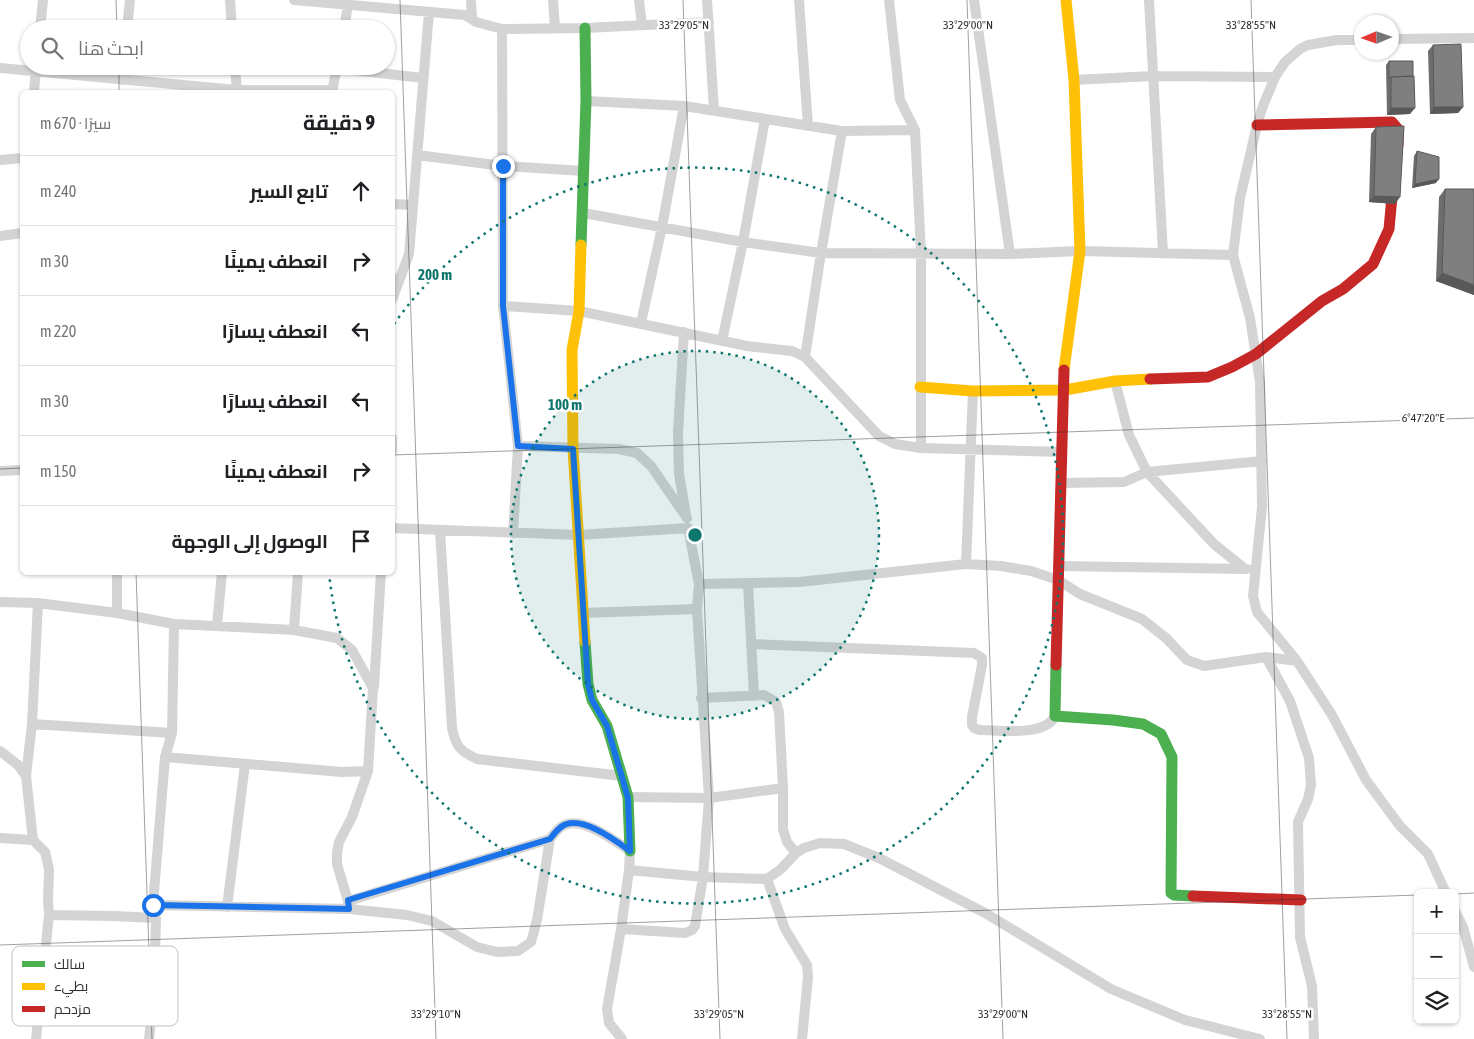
<!DOCTYPE html>
<html lang="ar">
<meta charset="utf-8">
<style>
:root{--surface:#fff;--page:#f2f2f2;--text:#202124;--muted:#757577;--line:#e0e0e0}
body{margin:0;font-family:"Asap Condensed",Cairo,sans-serif;background:var(--page);color:var(--text);direction:rtl}
.controls{position:absolute;right:15px;bottom:15px;display:grid;overflow:hidden;border-radius:8px;box-shadow:0 1px 4px #0004}
.controls button{width:45px;height:45px;display:grid;place-items:center;padding:0;border:0;border-bottom:1px solid var(--line);background:var(--surface);color:var(--text);font:25px sans-serif}
.compass{position:absolute;left:1354px;top:15px;width:45px;height:45px;border-radius:50%;background:var(--surface);box-shadow:0 1px 4px #0004;rotate:268deg}
.stop{position:absolute;width:15px;height:15px;margin:-11px;border:4px solid #1a73e8;border-radius:50%;background:#fff}
.stop.end{background:#1a73e8;border-color:#fff;box-shadow:0 1px 5px #0008}
.list{margin:0;padding:0;list-style:none}
h2{display:flex;justify-content:space-between;align-items:center;height:65px;margin:0;padding:0 20px;font-size:21px}
h2 small{font-size:16px;font-weight:400;color:var(--muted)}
.list li{display:grid;grid-template-columns:32px 1fr auto;gap:15px;align-items:center;box-sizing:border-box;height:70px;padding:0 20px;border-top:1px solid var(--line)}
.list b{display:block;font-size:19px;white-space:nowrap}
.list em{font-size:16px;font-style:normal;color:var(--muted)}
.icon{flex:none;width:28px;height:28px;fill:none;stroke:currentColor;stroke-width:2;stroke-linecap:round;stroke-linejoin:round}
.map{position:relative;flex:none;width:1474px;height:1039px;overflow:hidden;direction:ltr}
.search{position:absolute;background:var(--surface);box-shadow:0 1px 4px #0004;left:20px;top:20px;width:375px;height:55px;display:flex;align-items:center;gap:12px;box-sizing:border-box;padding:0 18px;border-radius:28px;color:var(--muted);font-size:19px}
.panel{position:absolute;background:var(--surface);box-shadow:0 1px 4px #0004;left:20px;top:90px;width:375px;height:485px;border-radius:8px;direction:rtl}
.map>svg:first-child{display:block}
.lines{fill:none;stroke-linecap:round;stroke-linejoin:round}
.street{stroke:#d4d4d4;stroke-width:10}
.fast{stroke:#4caf50;stroke-width:11}
.slow{stroke:#ffc107;stroke-width:11}
.jam{stroke:#c62828;stroke-width:11}
.wall{fill:#6d6d6d}
.shaded-wall{fill:#595959}
.building{fill:#7f7f7f;stroke:#595959}
.route{stroke:#1a73e8;stroke-width:6}
.ticks{fill:none;stroke:#2f2f2f;stroke-width:1;stroke-opacity:0.45}
.ring{fill:none;stroke:#0f766e;stroke-width:2.5;stroke-dasharray:2.5 5}
.key{fill:#fff;stroke:#c1c1c1;stroke-width:1}
.key-label{font-size:14px;fill:#2f2f2f}
.ticks-label{font-size:12px;text-anchor:middle;fill:#2f2f2f;stroke:#fff;stroke-width:5;stroke-linejoin:round;paint-order:stroke}
.centre{fill:#0f766e;stroke:#fff;stroke-width:2.5}
.ring-label{font-size:15px;text-anchor:middle;font-weight:bold;fill:#0f766e;stroke:#fff;stroke-width:5;stroke-linejoin:round;paint-order:stroke}
</style>
<div class="map">
<svg width="1474" height="1039" viewBox="0 0 1474 1039">
<rect width="100%" height="100%" fill="#fff"/>
<g class="lines">
<!-- street -->
<path class="street" d="M230,0L232,29
M294,0L465,15L476,22L502,29L585,28L709,22
M471,0L472,19
M553,0L555,28
M639,0L642,25
M707,0L714,110
M799,0L808,126
M889,0L900,100L915,130L921,253V448
M974,0L1010,254
M1149,0L1163,253
M40,29L43,0
M127,29L130,0
M344,29L348,5
M502,29L503,306L518,446L513,533
M1392,39L1474,38
M235,66L237,92
M0,68L237,90H332
M336,68L423,78
M122,80L123,66
M1074,80L1153,76L1275,77
M34,92L36,67
M332,92L337,66
M586,101L684,106L842,131L915,130
M417,155L503,166L584,171
M0,160L22,158
M392,204L412,205
M583,213L743,242L821,253L1010,254L1080,251L1233,255
M0,236L22,233
M392,278L399,281L392,300
M399,281L409,254L429,12
M503,306L579,311L747,346L792,351L805,357L879,436L895,444L921,448L1061,452
M641,323L662,227L684,106
M684,332L678,432L679,474L686,515
M722,341L743,242L765,119
M805,357L821,253L842,131
M1115,381L1129,435L1147,472L1214,544L1245,569
M392,438V451
M518,446L619,449L637,453L651,466L687,518
M0,471L22,470
M1061,483L1124,482L1147,472L1262,461
M392,528L579,535L688,528L699,584L697,609L709,798L703,877L695,926L692,930L685,933L621,929
M440,530L452,728C456,747 460,751 477,759L622,776
M966,564L973,391
M1058,566L1247,569
M117,572V613
M699,584L799,582L966,564L1001,566L1031,571L1058,580L1080,594L1142,619L1166,638L1187,660L1204,666L1266,657L1297,661L1332,715L1366,780L1400,826L1428,854L1446,893
M748,584L754,696
M0,602L38,603L117,613L174,624L294,630L337,638L352,650L373,688L368,771L352,817L339,842L337,853V864L348,901L349,909
M583,613L697,609
M217,625L222,572
M294,630L298,572
M752,644L974,653L982,658V665L972,717V725L974,728L980,730C1000,730 1045,737 1055,716
M1266,657L1290,701L1309,758L1311,785L1308,799L1298,822L1300,937L1312,986L1314,1039
M1297,661L1257,612L1253,596L1262,507L1260,382L1250,318L1233,255L1240,198L1257,125L1263,106L1275,77L1285,62L1300,49L1308,45L1337,40H1362
M374,687L381,572
M701,698L764,695L776,702L779,712L783,788V829L787,842L796,853
M32,724L172,733
M0,751L18,765L26,776L33,840L45,852L49,869L48,900L49,915L36,1039
M165,757L342,772L368,771
M26,776L32,724L38,603
M628,797L709,798L783,788
M0,838L33,840
M629,870L703,877L767,879L781,869L796,853L804,848L820,843L844,844L879,858L985,913L1111,989L1185,1020L1260,1039
M767,879L785,929L807,965L808,977L802,1039
M348,901L550,839C553,835 557,830 561,827C579,813 615,841 630,851L629,870L621,929L607,1009L609,1023L622,1039
M153,905L349,909L407,915L432,921L477,947L497,952L518,951L531,942L537,920L550,839
M227,907L245,764
M1455,911L1463,927L1474,967
M49,915L114,916L156,918L154,995L149,1039
M156,918L153,905L165,757L172,733L174,624
M40,1006L154,995"/>
<!-- fast -->
<path class="fast" d="M581,245L586,101L585,28
M585,642L588,684L592,700L607,726L628,797L630,851
M1056,665L1055,716L1113,720L1143,724L1161,734L1172,757L1171,893L1174,895L1193,896"/>
<!-- slow -->
<path class="slow" d="M581,245L579,311L572,350L573,449L585,642
M1064,370L1080,251L1074,80L1066,0
M920,387L973,391L1065,390L1115,381L1150,379"/>
<!-- jam -->
<path class="jam" d="M1257,125L1392,122L1398,129V145
M1150,379L1208,377L1232,367L1256,354L1322,301L1343,289L1373,264L1389,229L1393,186
M1056,665L1064,370
M1193,896L1301,900"/>
</g>
<!-- wall -->
<path class="wall" d="M1433,45L1463,107L1458,113L1430,114L1428,51Z
M1389,61L1410,114L1387,115L1386,65Z
M1376,127L1395,204L1369,202L1371,134Z
M1417,151L1436,183L1412,188L1414,156Z
M1445,189L1474,295L1436,281L1439,197Z"/>
<!-- shaded-wall -->
<path class="shaded-wall" d="M1434,107H1463L1458,113L1430,114Z
M1391,108H1415L1410,114L1387,115Z
M1439,179L1436,183L1412,188L1415,184Z
M1374,196L1400,197L1395,204L1369,202Z
M1442,273L1474,285V295L1436,281Z"/>
<!-- building -->
<path class="building" d="M1461,44L1463,107H1434L1433,45Z
M1389,61H1413V76L1391,77L1389,79Z
M1414,76L1415,108H1391V77Z
M1404,126L1400,197L1374,196L1376,127Z
M1417,151L1439,157V179L1415,184Z
M1445,189H1474V285L1442,273Z"/>
<g class="lines">
<!-- route -->
<path class="route" d="M153,905L349,909L348,900L550,839C553,835 557,830 561,827C579,813 615,840 630,851L628,798L607,726L592,700L588,684L573,449L518,446L503,306V166"/>
</g>
<!-- ticks -->
<path class="ticks" d="M116,0L117,29M400,0L436,1039M683,0L720,1039M967,0L1003,1039M1251,0L1287,1039M119,66V92M392,455L1474,418M0,469L22,468M136,572L152,1039M1455,894L1474,893M0,945L1418,895"/>
<!-- distance rings -->
<circle cx="695" cy="535" r="184" fill="#0f766e" fill-opacity=".12"/>
<g class="ring">
<circle cx="695" cy="535" r="184"/>
<path d="M394 324A368 368 0 1 1 329 573"/>
</g>
<!-- legend -->
<rect x="12" y="946" width="166" height="80" rx="8" class="key"/>
<rect x="22" y="961" width="23" height="6" fill="#4caf50"/>
<rect x="22" y="983" width="23" height="7" fill="#ffc107"/>
<rect x="22" y="1006" width="23" height="6" fill="#c62828"/>
<g class="key-label">
<text x="54" y="969">سالك</text>
<text x="54" y="991">بطيء</text>
<text x="54" y="1014">مزدحم</text>
</g>
<g class="ticks-label">
<text x="684" y="29">33°29'05"N</text>
<text x="968" y="29">33°29'00"N</text>
<text x="1251" y="29">33°28'55"N</text>
<text x="1423" y="422">6°47'20"E</text>
<text x="436" y="1018">33°29'10"N</text>
<text x="719" y="1018">33°29'05"N</text>
<text x="1003" y="1018">33°29'00"N</text>
<text x="1287" y="1018">33°28'55"N</text>
</g>
<circle cx="695" cy="535" r="8" class="centre"/>
<g class="ring-label">
<text x="435" y="280">200 m</text>
<text x="565" y="410">100 m</text>
</g>
</svg>
<div class="controls">
<button>+</button>
<button>−</button>
<button><svg class="icon" aria-label="layers" viewBox="0 0 24 24"><path d="M12 4l9 5-9 5-9-5zM3 14l9 5 9-5"/></svg></button>
</div>
<svg class="compass" viewBox="-18 -18 36 36"><path d="M0-13l5 13h-10z" fill="#e53935"/><path d="M0 13l5-13h-10z" fill="#757577"/></svg>
<div class="stop" style="left:153px;top:905px"></div>
<div class="stop end" style="left:503px;top:166px"></div>
<div class="search"><svg class="icon" aria-label="search" viewBox="0 0 24 24"><circle cx="10" cy="10" r="6"/><path d="M15 15l6 6"/></svg>ابحث هنا</div>
<section class="panel">
<h2>9 دقيقة<small>سيرًا · 670 m</small></h2>
<ul class="list">
<li><svg class="icon" aria-label="ahead" viewBox="0 0 24 24"><path d="M12 20V5M6 11l6-6 6 6"/></svg><div><b>تابع السير</b></div><em>240 m</em></li>
<li><svg class="icon" aria-label="right" viewBox="0 0 24 24"><path d="M7 20v-9h11M14 6l5 5-5 5"/></svg><div><b>انعطف يمينًا</b></div><em>30 m</em></li>
<li><svg class="icon" aria-label="left" viewBox="0 0 24 24"><path d="M17 20v-9H6M10 6l-5 5 5 5"/></svg><div><b>انعطف يسارًا</b></div><em>220 m</em></li>
<li><svg class="icon" aria-label="left" viewBox="0 0 24 24"><path d="M17 20v-9H6M10 6l-5 5 5 5"/></svg><div><b>انعطف يسارًا</b></div><em>30 m</em></li>
<li><svg class="icon" aria-label="right" viewBox="0 0 24 24"><path d="M7 20v-9h11M14 6l5 5-5 5"/></svg><div><b>انعطف يمينًا</b></div><em>150 m</em></li>
<li><svg class="icon" aria-label="arrive" viewBox="0 0 24 24"><path d="M6 21V4h12l-3 4 3 4H6"/></svg><div><b>الوصول إلى الوجهة</b></div></li>
</ul>
</section>
</div>
